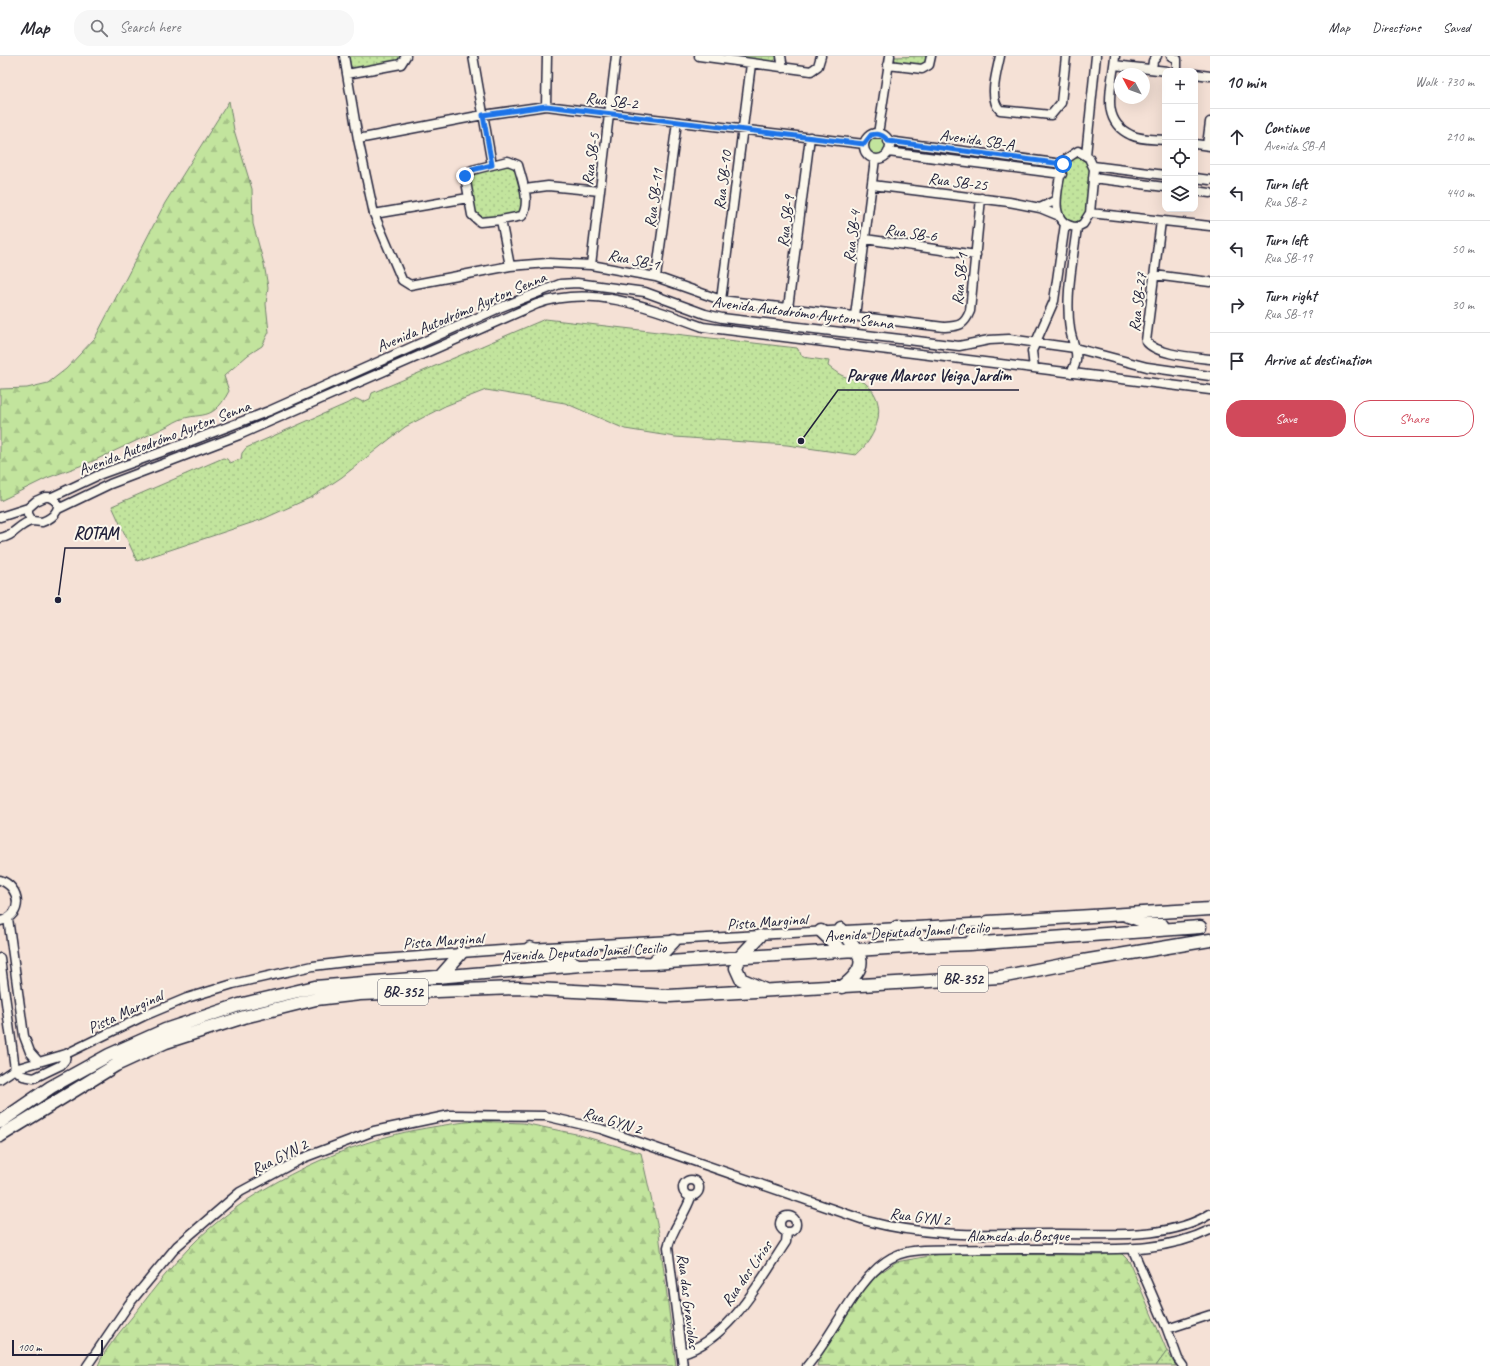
<!DOCTYPE html>
<meta charset="utf-8">
<style>
:root{--surface:#fff;--page:#f7f7f7;--text:#2b2b33;--muted:#7c7c81;--line:#e1e1e2;--accent:#d1495b}
body{margin:0;font-family:Caveat,sans-serif;background:var(--page);color:var(--text)}
.controls{position:absolute;right:12px;top:12px;display:grid;overflow:hidden;border-radius:8px;box-shadow:0 4px 16px #0002}
.controls button{width:36px;height:36px;display:grid;place-items:center;padding:0;border:0;border-bottom:1px solid var(--line);background:var(--surface);color:var(--text);font:20px sans-serif}
.compass{position:absolute;left:1114px;top:12px;width:36px;height:36px;border-radius:50%;background:var(--surface);box-shadow:0 4px 16px #0002;rotate:311deg}
.scale{position:absolute;left:12px;bottom:10px;width:91px;box-sizing:border-box;padding-left:4px;border:2px solid #22223b;border-top:0;font-size:11px;line-height:14px;white-space:nowrap;color:#22223b;-webkit-text-stroke:3px #fbf7ec;paint-order:stroke}
.stop{position:absolute;width:12px;height:12px;margin:-9px;border:3px solid #1a73e8;border-radius:50%;background:#fff}
.stop.end{background:#1a73e8;border-color:#fff;box-shadow:0 1px 4px #0008}
.list{margin:0;padding:0;list-style:none}
h2{display:flex;justify-content:space-between;align-items:center;height:52px;margin:0;padding:0 16px;font-size:17px}
h2 small{font-size:13px;font-weight:400;color:var(--muted)}
.list li{display:grid;grid-template-columns:26px 1fr auto;gap:12px;align-items:center;box-sizing:border-box;height:56px;padding:0 16px;border-top:1px solid var(--line)}
.list b{display:block;font-size:15px;white-space:nowrap}
.list p{margin:0;font-size:13px;white-space:nowrap;color:var(--muted)}
.list em{font-size:13px;font-style:normal;color:var(--muted)}
.actions{display:flex;gap:8px;padding:12px 16px}
.actions a{flex:1;padding:9px 0;border:1px solid var(--accent);border-radius:16px;text-align:center;font-size:14px;color:var(--accent)}
.actions .main{background:var(--accent);color:#fff}
.icon{flex:none;width:22px;height:22px;fill:none;stroke:currentColor;stroke-width:2;stroke-linecap:round;stroke-linejoin:round}
.map{position:relative;flex:none;width:1210px;height:1310px;overflow:hidden}
header{display:flex;align-items:center;gap:24px;box-sizing:border-box;height:56px;padding:0 20px;background:var(--surface);border-bottom:1px solid var(--line)}
header strong{font-size:19px}
nav{display:flex;gap:22px;margin-inline-start:auto;font-size:14px}
.search{width:280px;height:36px;background:var(--page);display:flex;align-items:center;gap:10px;box-sizing:border-box;padding:0 14px;border-radius:16px;color:var(--muted);font-size:15px}
main{display:flex}
aside{flex:1;background:var(--surface)}
.map>svg:first-child{display:block}
.grass{fill:#c2e49d;stroke:#72836c}
.forest{fill:url(#forest-firs);stroke:#72836c}
.park{fill:url(#park-dots);stroke:#72836c}
.lines{fill:none;stroke-linecap:round;stroke-linejoin:round}
.minor-casing{stroke:#22223b;stroke-width:11}
.highway-casing{stroke:#22223b;stroke-width:15}
.minor{stroke:#fbf7ec;stroke-width:8}
.highway{stroke:#fbf7ec;stroke-width:12}
.route{stroke:#1a73e8;stroke-width:5}
.labels{text-anchor:middle;stroke-width:4;stroke-linejoin:round;paint-order:stroke}
.shield{fill:#fbf7ec;stroke:#636270;stroke-width:1}
.shield-label{font-size:15px;font-weight:bold;fill:#22223b}
.street-label{font-size:16px;fill:#22223b;stroke:#fbf7ec}
.leader{fill:none;stroke:#22223b;stroke-width:1.5}
.callout-dot{fill:#22223b;stroke:#fbf7ec;stroke-width:1.5}
.callout-label{font-size:17px;text-anchor:middle;font-weight:bold;fill:#22223b;stroke:#fbf7ec;stroke-width:4;stroke-linejoin:round;paint-order:stroke}
</style>
<header>
<strong>Map</strong>
<div class="search"><svg class="icon" aria-label="search" viewBox="0 0 24 24"><circle cx="10" cy="10" r="6"/><path d="M15 15l6 6"/></svg>Search here</div>
<nav><a>Map</a><a>Directions</a><a>Saved</a></nav>
</header>
<main>
<div class="map">
<svg width="1210" height="1310" viewBox="0 0 1210 1310">
<defs>
<pattern id="forest-firs" width="22" height="20" patternUnits="userSpaceOnUse"><rect width="22" height="20" fill="#c2e49d"/><path d="M5 1l3.5 6h-7zM16 11l3.5 6h-7z" fill="#a6c388"/></pattern>
<pattern id="park-dots" width="8" height="8" patternUnits="userSpaceOnUse"><rect width="8" height="8" fill="#c2e49d"/><path d="M2 2h.1M6 6h.1" fill="none" stroke="#a6c388" stroke-width="1.8" stroke-linecap="round"/></pattern>
</defs>
<rect width="100%" height="100%" fill="#f5e1d6"/>
<filter id="ink" filterUnits="userSpaceOnUse"><feTurbulence type="fractalNoise" baseFrequency=".025" numOctaves="2"/><feDisplacementMap in="SourceGraphic" scale="8" xChannelSelector="R" yChannelSelector="G"/><feConvolveMatrix kernelMatrix="1 2 1 2 8 2 1 2 1" color-interpolation-filters="sRGB"/></filter>
<g filter="url(#ink)">
<!-- grass -->
<path class="grass" d="M868 90a9 9 0 1 1 18 0a9 9 0 1 1-18 0Z"/>
<!-- forest -->
<path class="forest" d="M229,45L234,74L252,133L253,168L264,208L268,231L266,248L269,276L262,290L248,299L224,320L229,335C210,372 197,351 170,369L91,406L47,422L0,445V333L27,332L48,327L66,313L95,282L165,147Z
M472,1065L523,1067L576,1078L641,1097L659,1177L676,1310H98C102,1296 130,1264 140,1251C155,1231 171,1211 188,1193C243,1135 332,1092 410,1075C430,1071 451,1068 472,1065Z
M1113,1196L1122,1198L1129,1205L1167,1295L1156,1310H817L819,1303L860,1240L876,1220L896,1206L941,1198L1102,1199Z"/>
<!-- park -->
<path class="park" d="M349,0H402L399,4L355,13L350,9Z
M732,0H778L773,6L735,2Z
M929,0L925,9L897,6L893,1Z
M1075,102L1085,103L1091,111L1086,155L1081,164L1073,167L1064,163L1060,152L1065,109Z
M509,110L514,111L518,115L523,150L518,157C505,160 487,167 476,159C474,146 465,125 476,115Z
M545,263L797,292L803,301L829,305L828,310C832,313 837,317 841,319C848,323 858,322 865,327C890,347 877,381 856,399L787,389L675,381L625,373L565,347L486,334L445,350L405,371L342,421L312,441L263,463L137,505L112,450L223,402L227,403L230,407L241,403L242,397L246,392L357,343L363,346L370,343L372,337Z
M1167,1295L1176,1310H1156Z"/>
<g class="lines">
<defs>
<path id="minor" d="M344,0L358,83L374,158L402,224L410,229L510,210L548,207L591,209L656,221L721,244L944,271C959,270 964,270 970,255L981,142
M473,0L492,109
M699,0L811,15L818,10L821,0
M781,0L783,12
M1000,0C997,16 988,42 1000,54L1051,59L1061,47L1066,0
M1115,0C1113,29 1098,64 1131,79C1141,84 1155,83 1165,84
M1171,0L1177,3V15
M888,9L922,13L929,9L931,0
M1114,9L1167,15
M1152,13L1153,5L1157,0
M347,18L401,8L406,0
M1195,18L1210,20
M546,50L547,0
M864 90a13 13 0 1 1 26 0a13 13 0 1 1-26 0Z
M878,78L890,0
M358,83L483,59L546,50L864,88
M888,85L1063,108
M1195,88L1210,90
M1207,89L1210,66
M1078,95L1089,102L1094,113L1090,157L1083,168L1077,171C1044,169 1060,126 1063,105Z
M888,96L1062,118
M1086,99L1096,0
M508,105L518,109C522,124 531,146 522,160L501,164L480,166L472,159L465,120L472,114Z
M1093,110L1165,119
M1093,122L1165,131
M1195,122L1210,124
M872,129L1009,146L1040,152L1057,159
M525,133L548,130L600,135
M1195,135L1210,137
M1040,152L1056,144
M1090,157L1210,170
M374,158L468,142
M501,164L510,210
M1161,165L1146,285C1156,299 1193,301 1210,303
M865,183L976,199
M591,209L616,0
M1154,219L1210,226
M656,221L677,66
M721,244L751,8
M788,252L810,81
M855,260L875,103
M1034,312L1032,295L1054,245L1065,168
M1071,317C1082,298 1073,292 1070,273C1065,240 1073,204 1077,171
M45,441H49C67,448 54,462 42,466L32,465L28,458V452L36,445Z
M52,441L101,418L170,393L269,355L499,252L560,228L577,227L645,236L705,258L722,262L959,290L989,284L1009,283L1075,292L1147,311L1210,320
M58,453L110,428L239,379L537,248C592,228 651,252 703,271L1210,334
M0,461L28,452
M0,482C14,481 19,467 32,465
M0,824C21,831 24,860 0,865
M8,862L24,980L30,996L38,1005
M0,902L15,1013
M15,1013L23,1020L34,1022L61,1009L65,1004L66,998
M0,1023L15,1013L66,998L144,960L187,942L233,928L313,910L354,905L530,892L988,866
M683 1132a8 8 0 1 1 16 0a8 8 0 1 1-16 0Z
M780 1168a8 8 0 1 1 16 0a8 8 0 1 1-16 0Z
M1132,1192L1167,1273L1178,1303L1183,1310
M1167,1273L1210,1259
M682,1297C729,1284 760,1225 786,1186L787,1176
M87,1310L129,1248L177,1190L240,1136L303,1102L374,1075L450,1059L545,1060L601,1073L867,1165C930,1182 988,1178 1052,1178C1100,1177 1168,1185 1210,1158
M683,1310L668,1191C672,1173 685,1159 691,1141
M807,1310C833,1280 858,1220 891,1202C901,1196 912,1195 923,1194C969,1193 1015,1193 1060,1193C1110,1193 1164,1197 1210,1174"/>
<path id="highway" d="M1126,859L1145,866L1162,869
M897,871L919,890
M841,873C861,899 872,908 842,931
M821,875L842,895
M760,880L740,901L736,912L741,923L763,933
M969,888L988,866L1210,853
M530,892L576,908
M653,907L674,885
M440,921L461,897
M0,1066L51,1031L109,999L165,974L239,949L315,931L581,909L653,907L919,890L969,888L1200,871
M0,1080L116,1009L166,986L244,961L316,943L360,938L518,932L669,940L1000,921L1083,905L1210,884"/>
</defs>
<!-- minor casing -->
<use href="#minor" class="minor-casing"/>
<!-- highway casing -->
<use href="#highway" class="highway-casing"/>
<!-- minor -->
<use href="#minor" class="minor"/>
<!-- highway -->
<use href="#highway" class="highway"/>
</g>
</g>
<g class="lines" filter="url(#ink)">
<!-- route -->
<path class="route" d="M465,120L472,114L492,109L483,59L546,50L864,88L871,79C878,77 883,78 888,85L1063,108"/>
</g>
<g class="labels">
<!-- shield labels -->
<g class="shield">
<rect x="938" y="910" width="50" height="26" rx="3"/>
<rect x="378" y="923" width="50" height="26" rx="3"/>
</g>
<g class="shield-label">
<text x="963" y="928">BR-352</text>
<text x="403" y="941">BR-352</text>
</g>
<!-- street labels -->
<g class="street-label">
<text transform="translate(612 44) rotate(7)" y="6">Rua SB-2</text>
<text transform="translate(977 83) rotate(8)" y="6">Avenida SB-A</text>
<text transform="translate(590 103) rotate(-82)" y="6">Rua SB-5</text>
<text transform="translate(722 124) rotate(-83)" y="6">Rua SB-10</text>
<text transform="translate(958 125) rotate(7)" y="6">Rua SB-25</text>
<text transform="translate(653 142) rotate(-82)" y="6">Rua SB-11</text>
<text transform="translate(785 165) rotate(-83)" y="6">Rua SB-9</text>
<text transform="translate(911 176) rotate(8)" y="6">Rua SB-6</text>
<text transform="translate(851 180) rotate(-83)" y="6">Rua SB-4</text>
<text transform="translate(634 203) rotate(12)" y="6">Rua SB-1</text>
<text transform="translate(959 223) rotate(-84)" y="6">Rua SB-1</text>
<text transform="translate(1137 246) rotate(-83)" y="6">Rua SB-27</text>
<text transform="translate(461 255) rotate(-23)" y="6">Avenida Autodrómo Ayrton Senna</text>
<text transform="translate(803 256) rotate(7)" y="6">Avenida Autodrómo Ayrton Senna</text>
<text transform="translate(164 381) rotate(-21)" y="6">Avenida Autodrómo Ayrton Senna</text>
<text transform="translate(767 865) rotate(-4)" y="6">Pista Marginal</text>
<text transform="translate(907 875) rotate(-3)" y="6">Avenida Deputado Jamel Cecilio</text>
<text transform="translate(443 884) rotate(-4)" y="6">Pista Marginal</text>
<text transform="translate(584 895) rotate(-3)" y="6">Avenida Deputado Jamel Cecilio</text>
<text transform="translate(125 955) rotate(-25)" y="6">Pista Marginal</text>
<text transform="translate(613 1064) rotate(17)" y="6">Rua GYN 2</text>
<text transform="translate(279 1100) rotate(-27)" y="6">Rua GYN 2</text>
<text transform="translate(920 1160) rotate(7)" y="6">Rua GYN 2</text>
<text x="1018" y="1185">Alameda do Bosque</text>
<text transform="translate(746 1217) rotate(-55)" y="6">Rua dos Lírios</text>
<text transform="translate(689 1245) rotate(83)" y="6">Rua das Graviolas</text>
</g>
</g>
<!-- callouts -->
<path class="leader" d="M801 385L838 334H1019M58 544L65 492H126"/>
<g class="callout-dot">
<circle cx="801" cy="385" r="4"/>
<circle cx="58" cy="544" r="4"/>
</g>
<g class="callout-label">
<text x="929" y="325">Parque Marcos Veiga Jardim</text>
<text x="96" y="483">ROTAM</text>
</g>
</svg>
<div class="controls">
<button>+</button>
<button>−</button>
<button><svg class="icon" aria-label="locate" viewBox="0 0 24 24"><circle cx="12" cy="12" r="6"/><path d="M12 2v4M12 18v4M2 12h4M18 12h4"/></svg></button>
<button><svg class="icon" aria-label="layers" viewBox="0 0 24 24"><path d="M12 4l9 5-9 5-9-5zM3 14l9 5 9-5"/></svg></button>
</div>
<svg class="compass" viewBox="-18 -18 36 36"><path d="M0-13l5 13h-10z" fill="#e53935"/><path d="M0 13l5-13h-10z" fill="#7c7c81"/></svg>
<div class="scale">100 m</div>
<div class="stop" style="left:1063px;top:108px"></div>
<div class="stop end" style="left:465px;top:120px"></div>
</div>
<aside>
<h2>10 min<small>Walk · 730 m</small></h2>
<ul class="list">
<li><svg class="icon" aria-label="ahead" viewBox="0 0 24 24"><path d="M12 20V5M6 11l6-6 6 6"/></svg><div><b>Continue</b><p>Avenida SB-A</p></div><em>210 m</em></li>
<li><svg class="icon" aria-label="left" viewBox="0 0 24 24"><path d="M17 20v-9H6M10 6l-5 5 5 5"/></svg><div><b>Turn left</b><p>Rua SB-2</p></div><em>440 m</em></li>
<li><svg class="icon" aria-label="left" viewBox="0 0 24 24"><path d="M17 20v-9H6M10 6l-5 5 5 5"/></svg><div><b>Turn left</b><p>Rua SB-19</p></div><em>50 m</em></li>
<li><svg class="icon" aria-label="right" viewBox="0 0 24 24"><path d="M7 20v-9h11M14 6l5 5-5 5"/></svg><div><b>Turn right</b><p>Rua SB-19</p></div><em>30 m</em></li>
<li><svg class="icon" aria-label="arrive" viewBox="0 0 24 24"><path d="M6 21V4h12l-3 4 3 4H6"/></svg><div><b>Arrive at destination</b></div></li>
</ul>
<div class="actions"><a class="main">Save</a><a>Share</a></div>
</aside>
</main>
